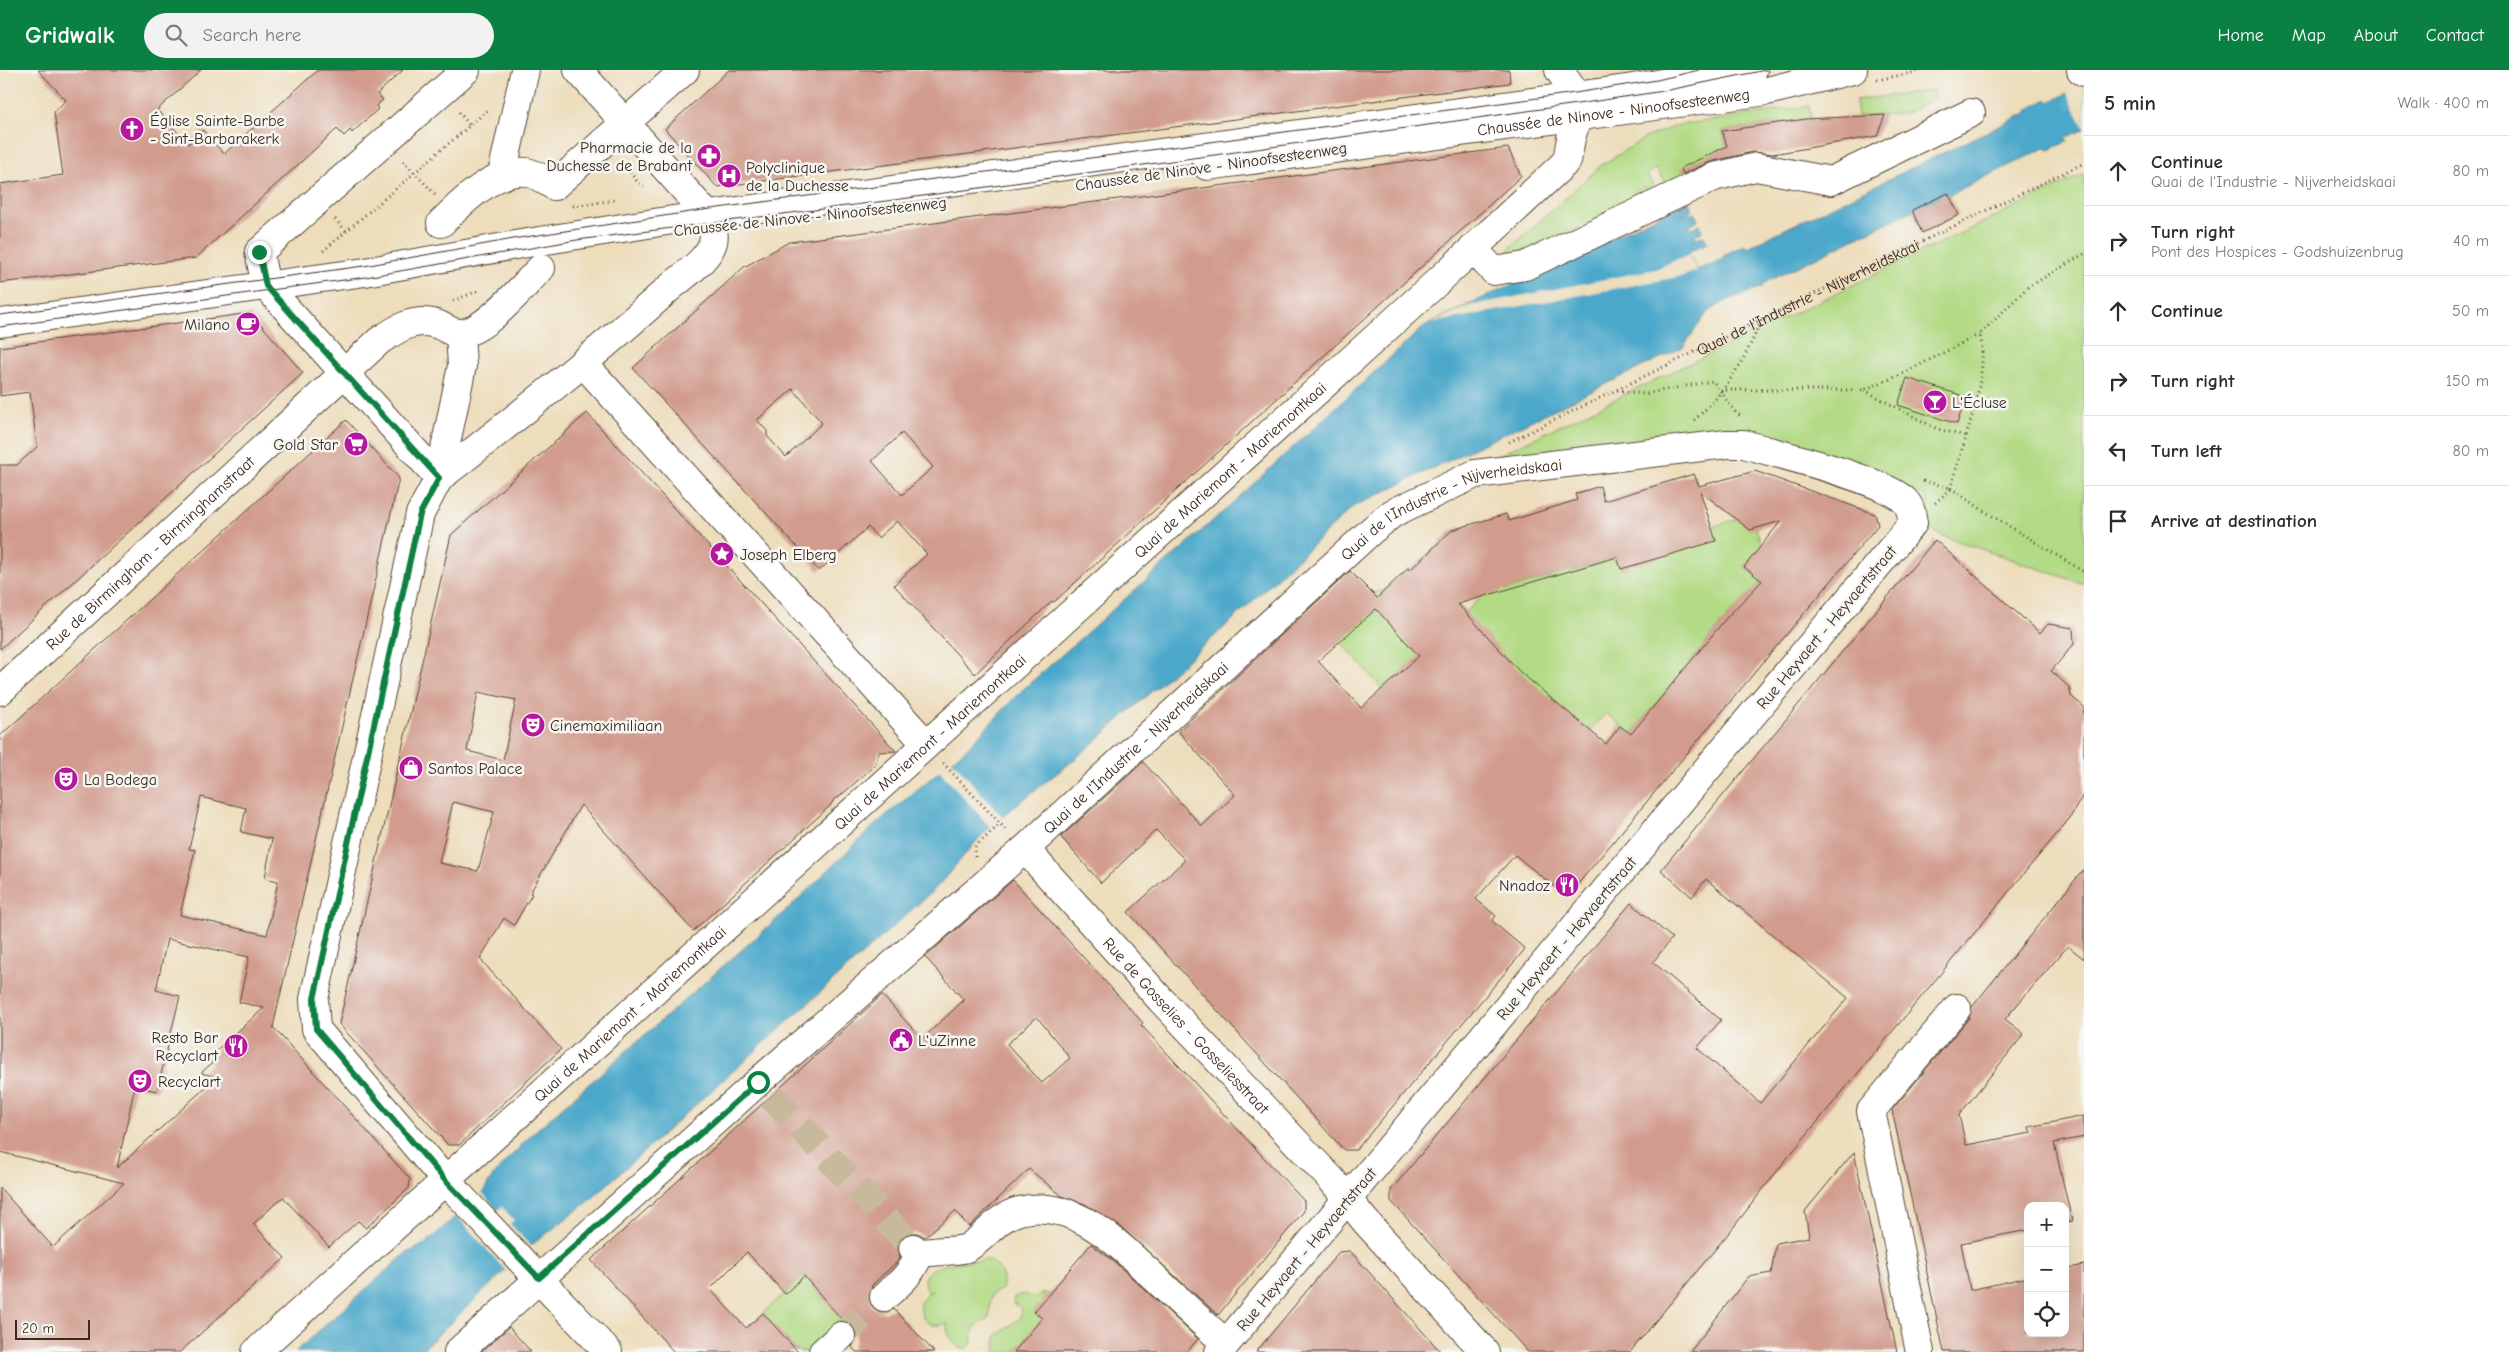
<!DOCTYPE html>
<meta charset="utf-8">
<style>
:root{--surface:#fff;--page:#f2f2f3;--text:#2b2b33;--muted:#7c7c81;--line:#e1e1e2;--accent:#0b8043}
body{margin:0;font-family:"Comic Neue",sans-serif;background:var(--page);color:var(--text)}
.controls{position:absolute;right:15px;bottom:15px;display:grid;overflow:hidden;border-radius:10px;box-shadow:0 5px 20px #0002}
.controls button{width:45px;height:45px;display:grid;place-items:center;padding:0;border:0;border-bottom:1px solid var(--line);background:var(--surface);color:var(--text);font:25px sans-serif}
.scale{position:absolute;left:15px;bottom:12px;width:75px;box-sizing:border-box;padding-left:5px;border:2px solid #3b2a1e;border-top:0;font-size:14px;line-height:18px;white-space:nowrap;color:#3b2a1e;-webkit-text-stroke:4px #f6f6f2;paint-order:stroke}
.stop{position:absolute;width:15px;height:15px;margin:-11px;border:4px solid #0b8043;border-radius:50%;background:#fff}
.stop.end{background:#0b8043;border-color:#fff;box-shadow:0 1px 5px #0008}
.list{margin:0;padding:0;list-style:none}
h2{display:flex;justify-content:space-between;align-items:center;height:65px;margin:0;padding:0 20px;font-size:21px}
h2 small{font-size:16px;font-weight:400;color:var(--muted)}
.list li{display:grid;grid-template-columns:32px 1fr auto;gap:15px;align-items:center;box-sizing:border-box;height:70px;padding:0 20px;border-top:1px solid var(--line)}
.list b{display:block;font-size:19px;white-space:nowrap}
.list p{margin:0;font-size:16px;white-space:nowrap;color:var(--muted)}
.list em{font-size:16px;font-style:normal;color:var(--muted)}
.icon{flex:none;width:28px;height:28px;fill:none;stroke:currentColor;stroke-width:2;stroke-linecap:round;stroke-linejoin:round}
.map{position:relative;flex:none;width:2084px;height:1282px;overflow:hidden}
header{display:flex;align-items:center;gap:30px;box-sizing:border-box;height:70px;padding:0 25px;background:var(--accent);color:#fff}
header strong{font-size:24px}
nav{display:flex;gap:28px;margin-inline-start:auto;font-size:18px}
.search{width:350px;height:45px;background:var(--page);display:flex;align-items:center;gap:12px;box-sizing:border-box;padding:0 18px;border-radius:28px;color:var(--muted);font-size:19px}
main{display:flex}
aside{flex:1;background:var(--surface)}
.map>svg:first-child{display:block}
.green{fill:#b2da84;stroke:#768251}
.water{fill:#4ca8ca;stroke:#446974}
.pier{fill:#edddbb}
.building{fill:#d19c8e;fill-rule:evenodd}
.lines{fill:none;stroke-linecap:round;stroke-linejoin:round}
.minor-tunnel{stroke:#c9b99c;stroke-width:28;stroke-dasharray:28 14;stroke-linecap:butt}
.minor-casing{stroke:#564536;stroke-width:30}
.major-casing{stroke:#564536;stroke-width:30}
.path{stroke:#564536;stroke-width:3;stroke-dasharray:1 4;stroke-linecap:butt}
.minor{stroke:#fff;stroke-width:28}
.major{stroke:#fff;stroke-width:28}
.tram{stroke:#3b2a1e;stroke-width:1}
.route{stroke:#0b8043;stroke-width:6}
.labels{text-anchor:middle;stroke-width:5;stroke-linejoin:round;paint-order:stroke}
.street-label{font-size:16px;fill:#3b2a1e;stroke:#f6f6f2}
.poi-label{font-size:16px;fill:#3b2a1e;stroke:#f6f6f2;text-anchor:start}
</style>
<header>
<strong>Gridwalk</strong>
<div class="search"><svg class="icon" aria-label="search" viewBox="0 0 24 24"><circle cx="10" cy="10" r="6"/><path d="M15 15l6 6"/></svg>Search here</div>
<nav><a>Home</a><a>Map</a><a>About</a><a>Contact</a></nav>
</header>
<main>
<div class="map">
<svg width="2084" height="1282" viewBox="0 0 2084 1282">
<rect width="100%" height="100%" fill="#f6f6f2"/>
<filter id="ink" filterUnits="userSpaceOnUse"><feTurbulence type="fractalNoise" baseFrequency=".02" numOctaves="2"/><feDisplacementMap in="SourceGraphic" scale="10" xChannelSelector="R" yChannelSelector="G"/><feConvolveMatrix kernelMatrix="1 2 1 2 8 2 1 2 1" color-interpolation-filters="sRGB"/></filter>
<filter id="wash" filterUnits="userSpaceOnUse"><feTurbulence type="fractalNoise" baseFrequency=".0096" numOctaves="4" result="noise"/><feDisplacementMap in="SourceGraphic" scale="20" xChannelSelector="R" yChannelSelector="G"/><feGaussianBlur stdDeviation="1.12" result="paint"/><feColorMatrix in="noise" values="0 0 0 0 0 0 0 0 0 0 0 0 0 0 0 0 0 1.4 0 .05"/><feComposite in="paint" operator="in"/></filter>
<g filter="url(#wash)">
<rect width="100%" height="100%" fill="#edddbb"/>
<!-- green -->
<path class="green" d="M1933,20L1936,28L1904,44L1858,46L1856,30Z
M1809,36L1811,49L1722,61L1732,92L1666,113L1656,98L1647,104L1656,121L1649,124L1645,117L1634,123L1637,130L1521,186L1512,184L1508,180L1603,94L1647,67L1679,55Z
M2084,104V514L1943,466L1928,458C1928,447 1932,432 1922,424L1778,374L1474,397Z
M1751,445L1762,475L1744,497L1762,511L1728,546L1631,664L1606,643L1509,750L1441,685L1340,571L1382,534L1372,523L1384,520L1408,498L1410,500L1420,491L1466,542L1493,516L1504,514L1506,520L1551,507L1550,501L1571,495L1573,501L1617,487L1621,499L1711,457Z
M986,1190C999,1194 1006,1205 1002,1219L991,1225L989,1249C973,1256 973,1257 971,1274L966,1279L960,1278C951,1270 946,1263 947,1253C937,1257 929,1256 922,1247L920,1233L927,1223L935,1220L927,1221C910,1191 971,1192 986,1190Z
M804,1206L844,1250L809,1282H798L763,1243Z
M1045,1223L1049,1224L1034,1242L1042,1248L1014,1282H995L996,1266L1020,1248L1021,1241L1019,1236L1013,1234L1014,1227L1023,1224L1036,1227Z"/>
<!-- water -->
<path class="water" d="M2084,7V59L2066,68L2068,71L2049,80L2045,78L1949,125L1948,123L1762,214L1763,217L1726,231L1707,243L1683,277L1353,437L1227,555L1074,690L1019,733L982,765L936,818L588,1132L533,1174L420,1282H295L405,1184L426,1173L483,1122L494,1104L533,1063L787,840L877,753L967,678L1020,622L1225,440L1420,260L1434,251L1689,131L1692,139L1683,145L1694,143L1698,150L1689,156L1692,158L1700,154L1702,162L1696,164L1694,168L1704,166L1708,173L1691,180L1689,184L1697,200L1723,189L1724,185L1744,175L1748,177L2028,42L2029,39L2047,29L2050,32L2067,23L2074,12Z"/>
<!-- pier -->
<path class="pier" d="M2084,7V58L2066,21L2070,14Z
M1689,184L1697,201L1683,206L1430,253L1469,236L1656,199Z
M951,689L1004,749L993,760L939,700Z
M480,1120L497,1140L502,1137L514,1150L510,1154L532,1178L507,1202L455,1144Z"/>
<g id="blocks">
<!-- building -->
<path class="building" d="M38,0H201L157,40L188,74L203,60L224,84L318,0H403L377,24L383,30L376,36L378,39L352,63L350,60L344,66L337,59L196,188L0,213V114L63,105L54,42L66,30Z
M729,0H1509L1510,13L717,117L665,59Z
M1885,45L1877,66L1773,84L1752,82L1710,92L1683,104L1681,98L1727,76L1722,61L1806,49Z
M1508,78L1521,106L1054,532L1052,531L975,604L894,515L927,484L897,451L878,468L868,457L819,501L633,298L744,197L789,172ZM793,319L822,353L786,387L767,366V361L757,350ZM902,363L933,397L902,425L872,391Z
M1948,123L1959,145L1922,163L1912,140Z
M251,243L303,303L0,579V395H17L37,377L30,322L0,326V277Z
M1907,308L1966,327L1957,354L1898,335Z
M587,343L896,681L879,682L875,695L838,728H835L830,736L693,861L581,735L530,823L532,824L514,855L504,848L480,889L561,979L459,1075H448L339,954L451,465ZM478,622L516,630L503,690L467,681ZM453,732L494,742L478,801L439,793Z
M346,350L399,408L273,957L410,1109L409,1118L366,1158L358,1151L329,1177L283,1127L253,1154L285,1188L180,1282H0V1118L53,1177L124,1113L0,1082V666ZM201,727L246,738L241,762L272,769L265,808L278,811L267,865L180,845L195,780L189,779ZM167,869L249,887L239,932L264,938L208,988L212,993L201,1003L217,1007L117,1098L135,1016L157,1021L180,926L156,920Z
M1755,401L1875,444L1878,455L1567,827L1515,785L1476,829L1496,846L1492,851L1525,879L1356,1080H1344L1128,842L1185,790L1156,760L1101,813L1061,767L1143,692L1202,756L1235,725L1178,661L1350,501L1377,528L1408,498L1410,500L1452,460L1506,444L1509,451L1577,430L1575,424L1600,416L1604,431L1694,404L1699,416ZM1700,421L1750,460L1781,451L1744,497L1762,511L1728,546L1631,664L1620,656L1606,674L1520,602L1458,534L1617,487L1621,499L1716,471ZM1376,539L1419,586L1361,638L1318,591Z
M1935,470L2040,563L2048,554L2073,558L2074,574L2051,601L2069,617L2071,626L2084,637V723L2070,748L1789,1086L1732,1159L1630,1282H1528L1391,1131V1120L1631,833L1672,868L1653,892L1721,950L1697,978L1760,1033L1848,928L1706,809L1692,827L1661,800Z
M2084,799V889L2068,876L2005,949L2024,964L1959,1045L1966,1075L2031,1063L2029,1057L2084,1046V1067L2054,1073L2072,1151L2065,1152V1136H2028V1160L1961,1173L1970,1220L2028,1207V1263H2065V1199L2084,1195V1282H1944L1892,1040L1969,948L1972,937Z
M1013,810L1143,953L1141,955L1304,1131V1141L1218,1245L1121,1157L1085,1134L1062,1126L1029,1099L969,1157L955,1141L925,1167L917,1163H909L902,1167L898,1174L900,1189L872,1215L869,1229L872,1237L879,1242H886L894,1239L934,1282H856L852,1277L856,1270V1263L853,1256L843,1251L804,1206L785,1224L747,1182L710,1219L746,1258L763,1243L798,1282H674L591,1190L882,925L922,969L964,930L925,887ZM1037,947L1070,988L1042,1013L1007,974Z
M1854,1082L1897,1282H1690L1748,1207L1771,1203L1776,1173L1809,1167L1805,1141Z
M1091,1174L1117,1194L1198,1269L1187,1282H1014L1042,1248L1034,1242Z
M1350,1181L1441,1282H1256L1339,1182Z
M509,1257L531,1282H481Z"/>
</g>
</g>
<g filter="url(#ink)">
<use href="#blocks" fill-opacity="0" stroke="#564536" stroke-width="1"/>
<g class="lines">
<!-- minor-tunnel -->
<path class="minor-tunnel" d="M771,1026L913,1178
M841,1266L884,1227"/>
<defs>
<g id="minor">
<path d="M466,0L259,182L266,216L439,408C516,348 593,287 666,221C680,208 708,191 713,172C716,160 710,149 703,140L578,0"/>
<path d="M1677,14L1753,0"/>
<path d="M502,104L525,0"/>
<path d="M441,153C461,133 496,98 526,102C535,103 547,112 554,116L685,0"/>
<path d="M1473,179L1494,201L1525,196L1714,107L1756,97L1831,111L1971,43"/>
<path d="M460,264L462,296L439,408L420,444L314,929L316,959L445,1110L608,1282"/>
<path d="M583,293L926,674"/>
<path id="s2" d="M0,621L379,271C398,258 416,246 439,255C445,258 455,264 461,263C485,262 523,216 541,198"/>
<path id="s3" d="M1025,779L1161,930L1332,1110L1366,1152L1485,1282"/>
<path d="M913,1178L919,1184C933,1180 958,1182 967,1178C986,1167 997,1147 1019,1141C1075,1127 1119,1175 1156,1209C1179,1231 1202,1253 1226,1273"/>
<path d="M884,1227C898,1215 913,1203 919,1184"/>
<path id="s4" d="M256,1282L1435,214L1567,91L1571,68L1578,46L1577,34L1575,23L1559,0"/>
<path id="s5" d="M458,1282L758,1012L1025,779L1372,460L1393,443L1475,404L1727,374H1744C1777,384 1887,410 1906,432C1911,438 1912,446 1913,453L1219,1282"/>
<path d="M823,1282L841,1266"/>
<path d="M1920,1282L1871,1041L1957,938"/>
</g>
<g id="major">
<path d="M2081,0L2084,2"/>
<path id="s6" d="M1207,96L1767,21L1853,0"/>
<path d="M0,253L365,202L521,174L673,150L1576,26C1606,21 1679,15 1703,0"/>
</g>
</defs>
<!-- minor casing -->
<use href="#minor" class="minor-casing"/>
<!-- major casing -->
<use href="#major" class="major-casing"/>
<!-- path -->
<g class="path">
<path d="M1877,10L1925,0"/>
<path d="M459,42L470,56"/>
<path d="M403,91L435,124"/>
<path d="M627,98L639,114L644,116"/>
<path d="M573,136L616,130"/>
<path d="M335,149L346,161"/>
<path d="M323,181L489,39"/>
<path d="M2084,184L2028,217L1980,264C1990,311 1962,372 1951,418L1981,439L2084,502"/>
<path d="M453,231L480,220"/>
<path d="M1617,320L1644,324L1713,311L1736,343L1742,347"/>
<path d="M1721,320H1863L1900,305L1980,264"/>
<path d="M1864,320L1937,359L1965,366"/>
<path d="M1694,350C1724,325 1747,287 1761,250"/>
<path id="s1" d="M1509,372L2084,93"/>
<path d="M1923,411L1951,418"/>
<path d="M1935,433L1951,419"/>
<path d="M943,693L1007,761"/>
<path d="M975,787V777L999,755"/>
</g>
<!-- minor -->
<use href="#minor" class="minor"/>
<!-- major -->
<use href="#major" class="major"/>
<!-- tram -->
<path class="tram" d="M0,245L364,196L519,168L703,140L1575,23L1657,10L1699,0
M0,257L366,207L577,170L894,130L1577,34L1664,21L1766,0"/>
</g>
</g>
<g class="lines" filter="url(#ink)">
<!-- route -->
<path class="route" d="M259,182L266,216L439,408L420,444L314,929L316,959L445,1110L539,1208L758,1012"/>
</g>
<!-- icons -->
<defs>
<symbol id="church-disc" viewBox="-11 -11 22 22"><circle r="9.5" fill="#b5179e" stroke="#f6f6f2"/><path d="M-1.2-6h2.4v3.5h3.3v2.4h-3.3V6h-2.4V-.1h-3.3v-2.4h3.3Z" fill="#fff"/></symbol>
<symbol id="pharmacy-disc" viewBox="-11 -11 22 22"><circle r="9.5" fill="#b5179e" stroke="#f6f6f2"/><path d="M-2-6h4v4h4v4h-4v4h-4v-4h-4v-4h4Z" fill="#fff"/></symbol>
<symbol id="hospital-disc" viewBox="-11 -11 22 22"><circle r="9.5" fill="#b5179e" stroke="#f6f6f2"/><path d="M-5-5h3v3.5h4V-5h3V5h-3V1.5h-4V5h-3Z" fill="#fff"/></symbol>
<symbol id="cafe-disc" viewBox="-11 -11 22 22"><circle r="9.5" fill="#b5179e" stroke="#f6f6f2"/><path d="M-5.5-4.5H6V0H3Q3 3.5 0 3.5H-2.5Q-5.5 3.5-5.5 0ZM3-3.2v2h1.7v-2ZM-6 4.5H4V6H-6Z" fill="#fff"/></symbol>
<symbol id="bar-disc" viewBox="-11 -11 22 22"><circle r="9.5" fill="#b5179e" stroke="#f6f6f2"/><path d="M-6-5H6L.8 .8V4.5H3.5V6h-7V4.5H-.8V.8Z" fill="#fff"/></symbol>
<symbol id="supermarket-disc" viewBox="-11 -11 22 22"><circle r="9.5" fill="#b5179e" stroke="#f6f6f2"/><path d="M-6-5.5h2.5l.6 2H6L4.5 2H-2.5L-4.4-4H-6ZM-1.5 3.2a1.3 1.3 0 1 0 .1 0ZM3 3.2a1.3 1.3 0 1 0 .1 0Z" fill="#fff"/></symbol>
<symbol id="sight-disc" viewBox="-11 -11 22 22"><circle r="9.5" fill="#b5179e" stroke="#f6f6f2"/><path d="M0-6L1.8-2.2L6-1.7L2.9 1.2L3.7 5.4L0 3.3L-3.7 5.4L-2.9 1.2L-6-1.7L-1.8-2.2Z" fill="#fff"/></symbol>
<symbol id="theatre-disc" viewBox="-11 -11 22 22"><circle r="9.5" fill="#b5179e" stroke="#f6f6f2"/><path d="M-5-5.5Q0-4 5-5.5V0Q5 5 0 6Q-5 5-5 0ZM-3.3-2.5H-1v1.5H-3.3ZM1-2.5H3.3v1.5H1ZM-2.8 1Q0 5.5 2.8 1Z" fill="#fff"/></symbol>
<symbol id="shop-disc" viewBox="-11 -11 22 22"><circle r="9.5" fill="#b5179e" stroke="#f6f6f2"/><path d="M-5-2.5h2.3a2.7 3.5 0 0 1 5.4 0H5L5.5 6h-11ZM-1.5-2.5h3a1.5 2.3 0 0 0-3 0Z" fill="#fff"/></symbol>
<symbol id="restaurant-disc" viewBox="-11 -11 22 22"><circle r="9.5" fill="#b5179e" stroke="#f6f6f2"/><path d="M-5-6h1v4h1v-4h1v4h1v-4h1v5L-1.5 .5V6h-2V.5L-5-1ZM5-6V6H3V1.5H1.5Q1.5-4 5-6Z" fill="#fff"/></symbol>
<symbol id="civic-disc" viewBox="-11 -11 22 22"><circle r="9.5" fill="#b5179e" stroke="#f6f6f2"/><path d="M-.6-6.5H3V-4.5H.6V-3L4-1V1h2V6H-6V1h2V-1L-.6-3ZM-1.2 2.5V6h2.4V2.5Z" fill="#fff"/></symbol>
</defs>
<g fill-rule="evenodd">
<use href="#church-disc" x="118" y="45" width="28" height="28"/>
<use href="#pharmacy-disc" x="695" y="72" width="28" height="28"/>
<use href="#hospital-disc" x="715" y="92" width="28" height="28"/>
<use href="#cafe-disc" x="234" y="240" width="28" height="28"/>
<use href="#bar-disc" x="1921" y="318" width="28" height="28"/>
<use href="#supermarket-disc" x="342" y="360" width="28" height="28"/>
<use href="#sight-disc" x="708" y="470" width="28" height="28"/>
<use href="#theatre-disc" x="519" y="641" width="28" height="28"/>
<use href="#shop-disc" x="397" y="684" width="28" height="28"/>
<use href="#theatre-disc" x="52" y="695" width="28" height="28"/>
<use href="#restaurant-disc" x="1553" y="801" width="28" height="28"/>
<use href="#civic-disc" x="887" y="956" width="28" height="28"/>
<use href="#restaurant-disc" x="222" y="962" width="28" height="28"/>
<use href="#theatre-disc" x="126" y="997" width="28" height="28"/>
</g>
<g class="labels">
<!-- street labels -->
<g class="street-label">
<text dy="6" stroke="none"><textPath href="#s6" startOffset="410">Chaussée de Ninove - Ninoofsesteenweg</textPath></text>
<text transform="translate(1211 96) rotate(-8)" y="6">Chaussée de Ninove - Ninoofsesteenweg</text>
<text transform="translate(810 146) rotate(-6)" y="6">Chaussée de Ninove - Ninoofsesteenweg</text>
<text dy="6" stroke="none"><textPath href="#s1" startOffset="332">Quai de l'Industrie - Nijverheidskaai</textPath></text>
<text dy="6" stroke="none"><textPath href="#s4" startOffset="1314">Quai de Mariemont - Mariemontkaai</textPath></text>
<text dy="6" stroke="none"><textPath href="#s5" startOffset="1312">Quai de l'Industrie - Nijverheidskaai</textPath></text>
<text dy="6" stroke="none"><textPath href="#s2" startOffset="204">Rue de Birmingham - Birminghamstraat</textPath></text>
<text transform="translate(1826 557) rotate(-50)" y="6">Rue Heyvaert - Heyvaertstraat</text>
<text dy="6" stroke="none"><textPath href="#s4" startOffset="909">Quai de Mariemont - Mariemontkaai</textPath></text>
<text dy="6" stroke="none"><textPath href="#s5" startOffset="908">Quai de l'Industrie - Nijverheidskaai</textPath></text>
<text transform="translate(1566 868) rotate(-50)" y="6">Rue Heyvaert - Heyvaertstraat</text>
<text dy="6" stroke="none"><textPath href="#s4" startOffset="504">Quai de Mariemont - Mariemontkaai</textPath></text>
<text dy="6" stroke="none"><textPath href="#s3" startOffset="239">Rue de Gosselies - Gosseliesstraat</textPath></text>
<text transform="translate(1306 1179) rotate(-50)" y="6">Rue Heyvaert - Heyvaertstraat</text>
</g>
<!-- poi labels -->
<g class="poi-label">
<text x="150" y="56">Église Sainte-Barbe<tspan x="150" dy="18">- Sint-Barbarakerk</tspan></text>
<text x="692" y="83" text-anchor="end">Pharmacie de la<tspan x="692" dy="18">Duchesse de Brabant</tspan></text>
<text x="746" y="103">Polyclinique<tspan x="746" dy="18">de la Duchesse</tspan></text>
<text x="230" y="260" text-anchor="end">Milano</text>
<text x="1952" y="338">L'Écluse</text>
<text x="338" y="380" text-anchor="end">Gold Star</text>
<text x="740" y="490">Joseph Elberg</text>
<text x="550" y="661">Cinemaximiliaan</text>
<text x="428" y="704">Santos Palace</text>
<text x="84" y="715">La Bodega</text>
<text x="1550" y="821" text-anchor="end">Nnadoz</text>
<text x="218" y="973" text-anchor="end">Resto Bar<tspan x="218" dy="18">Recyclart</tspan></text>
<text x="918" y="976">L'uZinne</text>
<text x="158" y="1017">Recyclart</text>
</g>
</g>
</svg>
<div class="controls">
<button>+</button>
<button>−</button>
<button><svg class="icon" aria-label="locate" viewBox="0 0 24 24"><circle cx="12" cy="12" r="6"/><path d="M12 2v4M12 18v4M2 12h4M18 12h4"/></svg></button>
</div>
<div class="scale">20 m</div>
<div class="stop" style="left:758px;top:1012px"></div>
<div class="stop end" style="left:259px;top:182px"></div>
</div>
<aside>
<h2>5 min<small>Walk · 400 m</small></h2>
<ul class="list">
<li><svg class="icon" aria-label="ahead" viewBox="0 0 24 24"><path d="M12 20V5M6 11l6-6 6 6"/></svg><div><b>Continue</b><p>Quai de l'Industrie - Nijverheidskaai</p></div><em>80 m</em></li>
<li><svg class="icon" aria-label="right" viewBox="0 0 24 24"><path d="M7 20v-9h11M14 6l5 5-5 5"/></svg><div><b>Turn right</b><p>Pont des Hospices - Godshuizenbrug</p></div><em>40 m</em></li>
<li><svg class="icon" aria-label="ahead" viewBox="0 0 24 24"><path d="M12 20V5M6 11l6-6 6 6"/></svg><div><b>Continue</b></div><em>50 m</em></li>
<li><svg class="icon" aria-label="right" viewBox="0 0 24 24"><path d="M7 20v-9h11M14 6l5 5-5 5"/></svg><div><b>Turn right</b></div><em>150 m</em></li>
<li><svg class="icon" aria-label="left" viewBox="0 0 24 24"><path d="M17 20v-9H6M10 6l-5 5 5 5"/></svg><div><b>Turn left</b></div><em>80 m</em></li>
<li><svg class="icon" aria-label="arrive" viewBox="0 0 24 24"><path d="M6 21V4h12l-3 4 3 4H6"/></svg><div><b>Arrive at destination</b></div></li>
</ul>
</aside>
</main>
